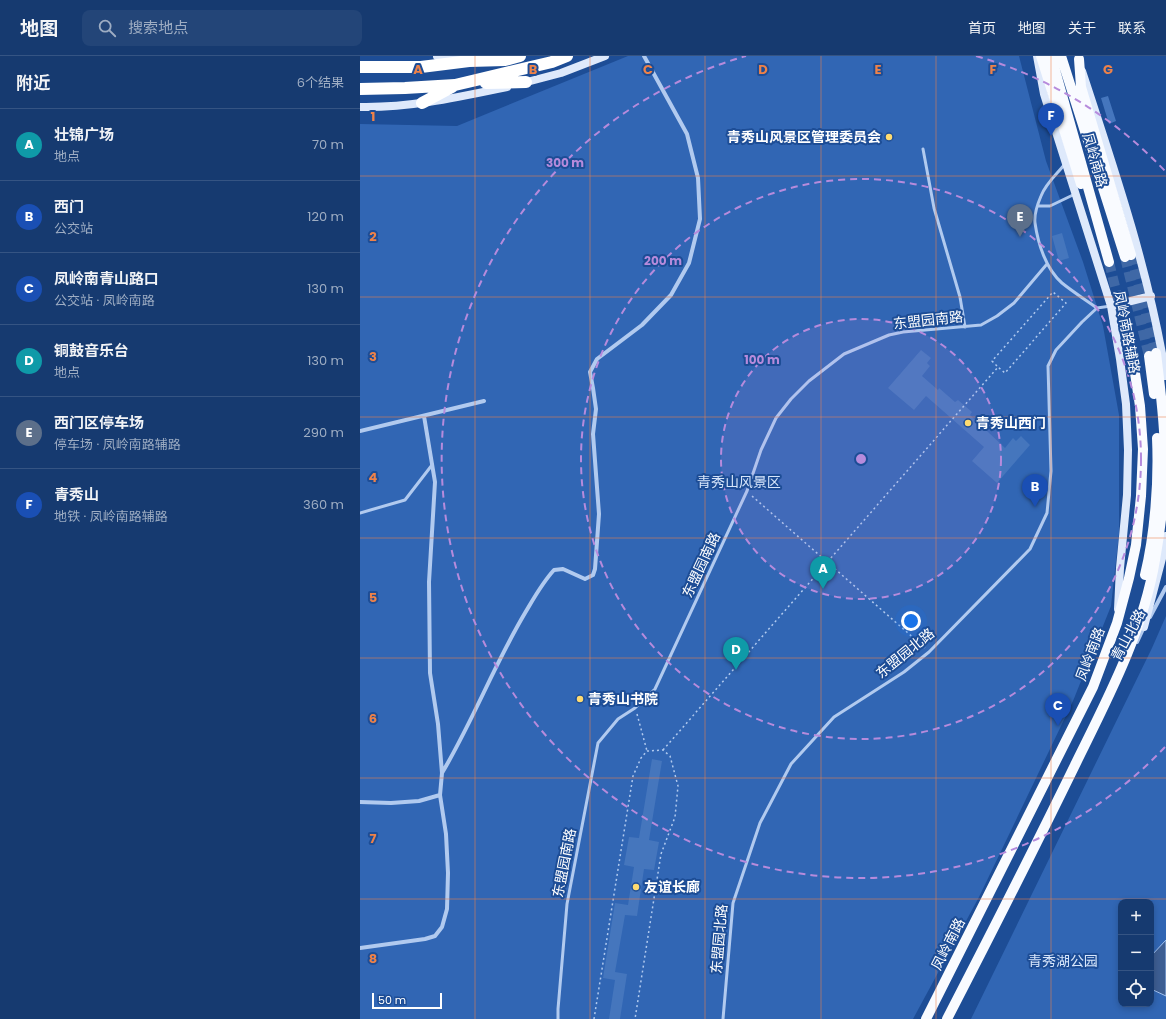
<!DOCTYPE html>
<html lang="zh">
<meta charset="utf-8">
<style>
:root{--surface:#163a70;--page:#234578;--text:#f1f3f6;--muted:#9eadc3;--line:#355483;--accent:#8bbbb9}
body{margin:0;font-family:Poppins,"Noto Sans SC",sans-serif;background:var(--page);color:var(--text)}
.controls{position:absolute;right:12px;bottom:12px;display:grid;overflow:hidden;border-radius:8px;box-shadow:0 2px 6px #0003}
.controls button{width:36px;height:36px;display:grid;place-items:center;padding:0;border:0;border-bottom:1px solid var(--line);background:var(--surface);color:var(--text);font:20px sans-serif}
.scale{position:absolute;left:12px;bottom:10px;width:70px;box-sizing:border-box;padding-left:4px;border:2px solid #fff;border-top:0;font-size:11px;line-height:14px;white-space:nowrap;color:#fff;-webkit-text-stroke:3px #1d4d96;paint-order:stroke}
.you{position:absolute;left:551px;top:565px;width:14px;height:14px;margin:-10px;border:3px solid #fff;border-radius:50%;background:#1a73e8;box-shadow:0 0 0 6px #1a73e833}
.badge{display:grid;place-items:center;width:26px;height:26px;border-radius:50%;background:var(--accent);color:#fff;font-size:13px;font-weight:700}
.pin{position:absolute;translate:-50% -33px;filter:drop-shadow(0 1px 2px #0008)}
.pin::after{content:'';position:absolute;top:21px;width:14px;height:12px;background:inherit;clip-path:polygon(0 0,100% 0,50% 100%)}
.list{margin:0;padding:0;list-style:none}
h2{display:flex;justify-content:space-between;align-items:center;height:52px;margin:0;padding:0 16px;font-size:17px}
h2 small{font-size:13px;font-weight:400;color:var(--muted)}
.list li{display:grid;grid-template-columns:26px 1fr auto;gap:12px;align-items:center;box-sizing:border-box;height:72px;padding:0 16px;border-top:1px solid var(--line)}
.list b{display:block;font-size:15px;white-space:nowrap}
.list p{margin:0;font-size:13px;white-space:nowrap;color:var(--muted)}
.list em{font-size:13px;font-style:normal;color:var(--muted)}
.icon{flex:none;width:22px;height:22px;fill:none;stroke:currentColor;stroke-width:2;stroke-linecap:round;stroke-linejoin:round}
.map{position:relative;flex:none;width:806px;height:963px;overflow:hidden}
header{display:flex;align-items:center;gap:24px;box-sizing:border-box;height:56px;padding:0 20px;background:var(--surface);border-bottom:1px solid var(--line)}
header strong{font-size:19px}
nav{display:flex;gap:22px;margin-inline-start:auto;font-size:14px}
.search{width:280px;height:36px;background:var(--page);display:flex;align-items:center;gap:10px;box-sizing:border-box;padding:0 14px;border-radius:8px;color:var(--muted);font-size:15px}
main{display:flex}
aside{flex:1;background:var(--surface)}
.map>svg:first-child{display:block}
.green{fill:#3166b4;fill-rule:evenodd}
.water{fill:#3d5e93;stroke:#a4c4f1}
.building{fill:#4576bd}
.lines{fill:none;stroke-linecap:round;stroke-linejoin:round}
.primary-tunnel{stroke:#3f68a6;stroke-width:10;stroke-dasharray:10 5;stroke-linecap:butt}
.path{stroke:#b1caef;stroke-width:1.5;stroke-dasharray:2 3;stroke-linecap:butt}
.lane{stroke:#b1caef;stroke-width:3}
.street{stroke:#b1caef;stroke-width:4}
.secondary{stroke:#dee9fb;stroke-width:8}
.primary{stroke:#f9fbff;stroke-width:10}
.highway{stroke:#fff;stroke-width:12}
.grid{fill:none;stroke:#ee8249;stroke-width:1;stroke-opacity:0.55}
.ring{fill:none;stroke:#b68bdc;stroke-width:2;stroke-dasharray:7 5}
.poi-dot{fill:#fedb70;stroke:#1d4d96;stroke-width:1.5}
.labels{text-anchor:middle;stroke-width:4;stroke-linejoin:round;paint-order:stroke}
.poi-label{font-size:14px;font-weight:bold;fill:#fff;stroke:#1d4d96;text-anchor:start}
.street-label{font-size:14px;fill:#fff;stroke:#1d4d96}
.park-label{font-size:14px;fill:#d7e6fb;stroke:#1d4d96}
.grid-label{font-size:13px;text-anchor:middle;font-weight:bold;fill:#ee8249;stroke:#1d4d96;stroke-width:4;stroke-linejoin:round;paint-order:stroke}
.centre{fill:#b68bdc;stroke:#1d4d96;stroke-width:2}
.ring-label{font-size:12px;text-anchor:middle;font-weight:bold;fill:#b68bdc;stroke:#1d4d96;stroke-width:4;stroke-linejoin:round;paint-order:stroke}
</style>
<header>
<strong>地图</strong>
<div class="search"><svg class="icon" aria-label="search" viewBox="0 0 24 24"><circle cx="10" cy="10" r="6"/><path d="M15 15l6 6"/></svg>搜索地点</div>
<nav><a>首页</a><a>地图</a><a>关于</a><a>联系</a></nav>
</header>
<main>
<aside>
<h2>附近<small>6个结果</small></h2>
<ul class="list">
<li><span class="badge" style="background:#0f9aa8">A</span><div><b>壮锦广场</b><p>地点</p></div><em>70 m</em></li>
<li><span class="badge" style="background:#1a4fb4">B</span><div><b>西门</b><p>公交站</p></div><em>120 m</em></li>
<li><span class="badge" style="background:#1a4fb4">C</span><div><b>凤岭南青山路口</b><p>公交站 · 凤岭南路</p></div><em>130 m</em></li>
<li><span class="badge" style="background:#0f9aa8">D</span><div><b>铜鼓音乐台</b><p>地点</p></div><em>130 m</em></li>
<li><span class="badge" style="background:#5c6f8a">E</span><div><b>西门区停车场</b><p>停车场 · 凤岭南路辅路</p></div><em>290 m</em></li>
<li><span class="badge" style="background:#1a4fb4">F</span><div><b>青秀山</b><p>地铁 · 凤岭南路辅路</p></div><em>360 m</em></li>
</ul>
</aside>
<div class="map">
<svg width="806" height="963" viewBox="0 0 806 963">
<rect width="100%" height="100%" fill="#1d4d96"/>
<!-- green -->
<path class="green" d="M268,0H659L686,105L723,206L743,270L759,359V478L751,550L713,645L619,841L553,963H0V68L97,70Z
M806,560V963H611L792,592ZM761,846H791V948H761Z"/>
<!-- water -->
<path class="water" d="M806,884V940L791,933V900Z"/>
<!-- building -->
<path class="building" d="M748,40L756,65L749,68L741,42Z
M702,177L709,202L699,205L692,180Z
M561,294L571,302L567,307L570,310L562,320L578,334L579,332L595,346L598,344L612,356L610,359L645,392L653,382L656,385L661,380L670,389L637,427L612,405L624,391L566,340L554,354L528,332Z
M292,703L302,705L289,784L299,786L294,814L284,813L277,860L265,859L255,916L267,918L260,963H249L255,924L243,922L255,847L268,849L274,811L264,809L269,781L279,782Z"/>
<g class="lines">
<!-- primary-tunnel -->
<path class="primary-tunnel" d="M771,199L796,297
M765,201L789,300
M749,206L773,304"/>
<!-- path -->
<path class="path" d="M392,440L565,592
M277,658L287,695
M303,694L638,311L645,317L706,247L693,236L632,305L638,311
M234,963L273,720L281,702L287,695L303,694L310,700L318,730L315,761L301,798L275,963"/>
<!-- lane -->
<path class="lane" d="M563,93L574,152L600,241L605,271
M705,108C697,118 686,127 681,140C678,147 674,159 675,167C678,188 686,213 702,227C713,236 726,244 737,252L751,250
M678,150H690L715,138
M0,457L45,444L72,409
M198,963V953L207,848L238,687L258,663L275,652L295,633L387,435L401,394L416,362L431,343L449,325L484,298L529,279L543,276L621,269L637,260L654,247L687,208
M363,963L373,847L400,767L431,708L474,661L544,616L569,596L670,493L687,457L691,415L688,310L696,294L722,266L737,252"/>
<!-- street -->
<path class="street" d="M0,375L124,345
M790,561L806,531
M777,586L784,571
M82,717C113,665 134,609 165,557C174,542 182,527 194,514L203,513L225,523L233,519L235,513L239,458L233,378L236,353L233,332L230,316L237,303L282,269L311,239L329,207L340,163L338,122L327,78L284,0
M0,746L31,747L59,745L80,739
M0,892L65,883L75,880L82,871L87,853L88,817L86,778L80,739L82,717L78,668L70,617L69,526L75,426L64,360"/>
<!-- secondary -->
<path class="secondary" d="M77,0L97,3
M677,0L684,38L751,250L760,303L766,348L768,394L767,439L760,512L758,553
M722,15C755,115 789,216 806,320
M163,27L201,17L245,0
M0,51C50,52 99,41 147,31
M751,250L791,240
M784,571L804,495L806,480"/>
<!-- primary -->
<path class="primary" d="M681,0L721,128
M691,0L749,206
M701,0L765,201
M719,3L721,31L771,199
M789,300L794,338
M785,519C795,478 799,425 797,382
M566,963L733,631L757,567L769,522L776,489L781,440L783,393L780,350L773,304
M587,963C631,878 674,793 716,707C748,642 783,576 795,504C801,470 805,436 805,401C805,366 800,332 796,297"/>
<!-- highway -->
<path class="highway" d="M0,11H61L109,5L145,4L160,0
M126,27L166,26
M0,33L45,32L95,29L192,6L207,0
M62,47L92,31"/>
</g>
<!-- grid -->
<path class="grid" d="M115,0V963M230,0V963M345,0V963M461,0V963M576,0V963M691,0V963M0,120H806M0,241H806M0,361H806M0,482H806M0,602H806M0,722H806M0,843H806"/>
<!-- distance rings -->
<circle cx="501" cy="403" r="140" fill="#b68bdc" fill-opacity=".12"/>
<g class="ring">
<circle cx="501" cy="403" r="140"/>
<circle cx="501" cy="403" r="280"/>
<path d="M805 691A419 419 0 1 1 386 0M616 0A419 419 0 0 1 805 115"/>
</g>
<!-- markers -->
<g class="poi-dot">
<circle cx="529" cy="81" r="4"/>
<circle cx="608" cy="367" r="4"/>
<circle cx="220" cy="643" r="4"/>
<circle cx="276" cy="831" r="4"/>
</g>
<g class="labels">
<!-- poi labels -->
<g class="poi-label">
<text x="521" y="86" text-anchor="end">青秀山风景区管理委员会</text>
<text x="616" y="372">青秀山西门</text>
<text x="228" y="648">青秀山书院</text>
<text x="284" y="836">友谊长廊</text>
</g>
<!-- street labels -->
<g class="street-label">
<text transform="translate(735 104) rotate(74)" y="5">凤岭南路</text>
<text transform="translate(568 264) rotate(-6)" y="5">东盟园南路</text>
<text transform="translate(767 276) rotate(79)" y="5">凤岭南路辅路</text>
<text transform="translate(341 509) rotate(-65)" y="5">东盟园南路</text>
<text transform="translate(768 579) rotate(-62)" y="5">青山北路</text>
<text transform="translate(545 597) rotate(-39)" y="5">东盟园北路</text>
<text transform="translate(730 598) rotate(-69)" y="5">凤岭南路</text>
<text transform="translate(204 807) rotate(-79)" y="5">东盟园南路</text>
<text transform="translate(359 883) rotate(-85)" y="5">东盟园北路</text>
<text transform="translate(588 888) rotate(-63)" y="5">凤岭南路</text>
</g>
<!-- park labels -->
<g class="park-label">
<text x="379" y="431">青秀山风景区</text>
<text x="703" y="910">青秀湖公园</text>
</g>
</g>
<g class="grid-label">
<text x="58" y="18">A</text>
<text x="173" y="18">B</text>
<text x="288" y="18">C</text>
<text x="403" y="18">D</text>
<text x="518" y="18">E</text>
<text x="633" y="18">F</text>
<text x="748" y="18">G</text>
<text x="13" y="65">1</text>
<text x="13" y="185">2</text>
<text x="13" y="305">3</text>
<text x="13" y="426">4</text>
<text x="13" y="546">5</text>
<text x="13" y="667">6</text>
<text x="13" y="787">7</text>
<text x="13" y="907">8</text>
</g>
<circle cx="501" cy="403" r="6" class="centre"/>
<g class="ring-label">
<text x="205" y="111">300 m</text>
<text x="303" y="209">200 m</text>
<text x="402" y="308">100 m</text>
</g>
</svg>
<div class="controls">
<button>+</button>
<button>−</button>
<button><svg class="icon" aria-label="locate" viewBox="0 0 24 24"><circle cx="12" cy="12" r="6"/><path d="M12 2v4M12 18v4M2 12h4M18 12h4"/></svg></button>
</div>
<div class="scale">50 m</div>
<div class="you"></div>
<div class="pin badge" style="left:463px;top:533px;background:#0f9aa8">A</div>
<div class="pin badge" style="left:675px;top:451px;background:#1a4fb4">B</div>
<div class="pin badge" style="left:698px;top:670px;background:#1a4fb4">C</div>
<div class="pin badge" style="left:376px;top:614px;background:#0f9aa8">D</div>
<div class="pin badge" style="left:660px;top:181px;background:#5c6f8a">E</div>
<div class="pin badge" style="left:691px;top:80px;background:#1a4fb4">F</div>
</div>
</main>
